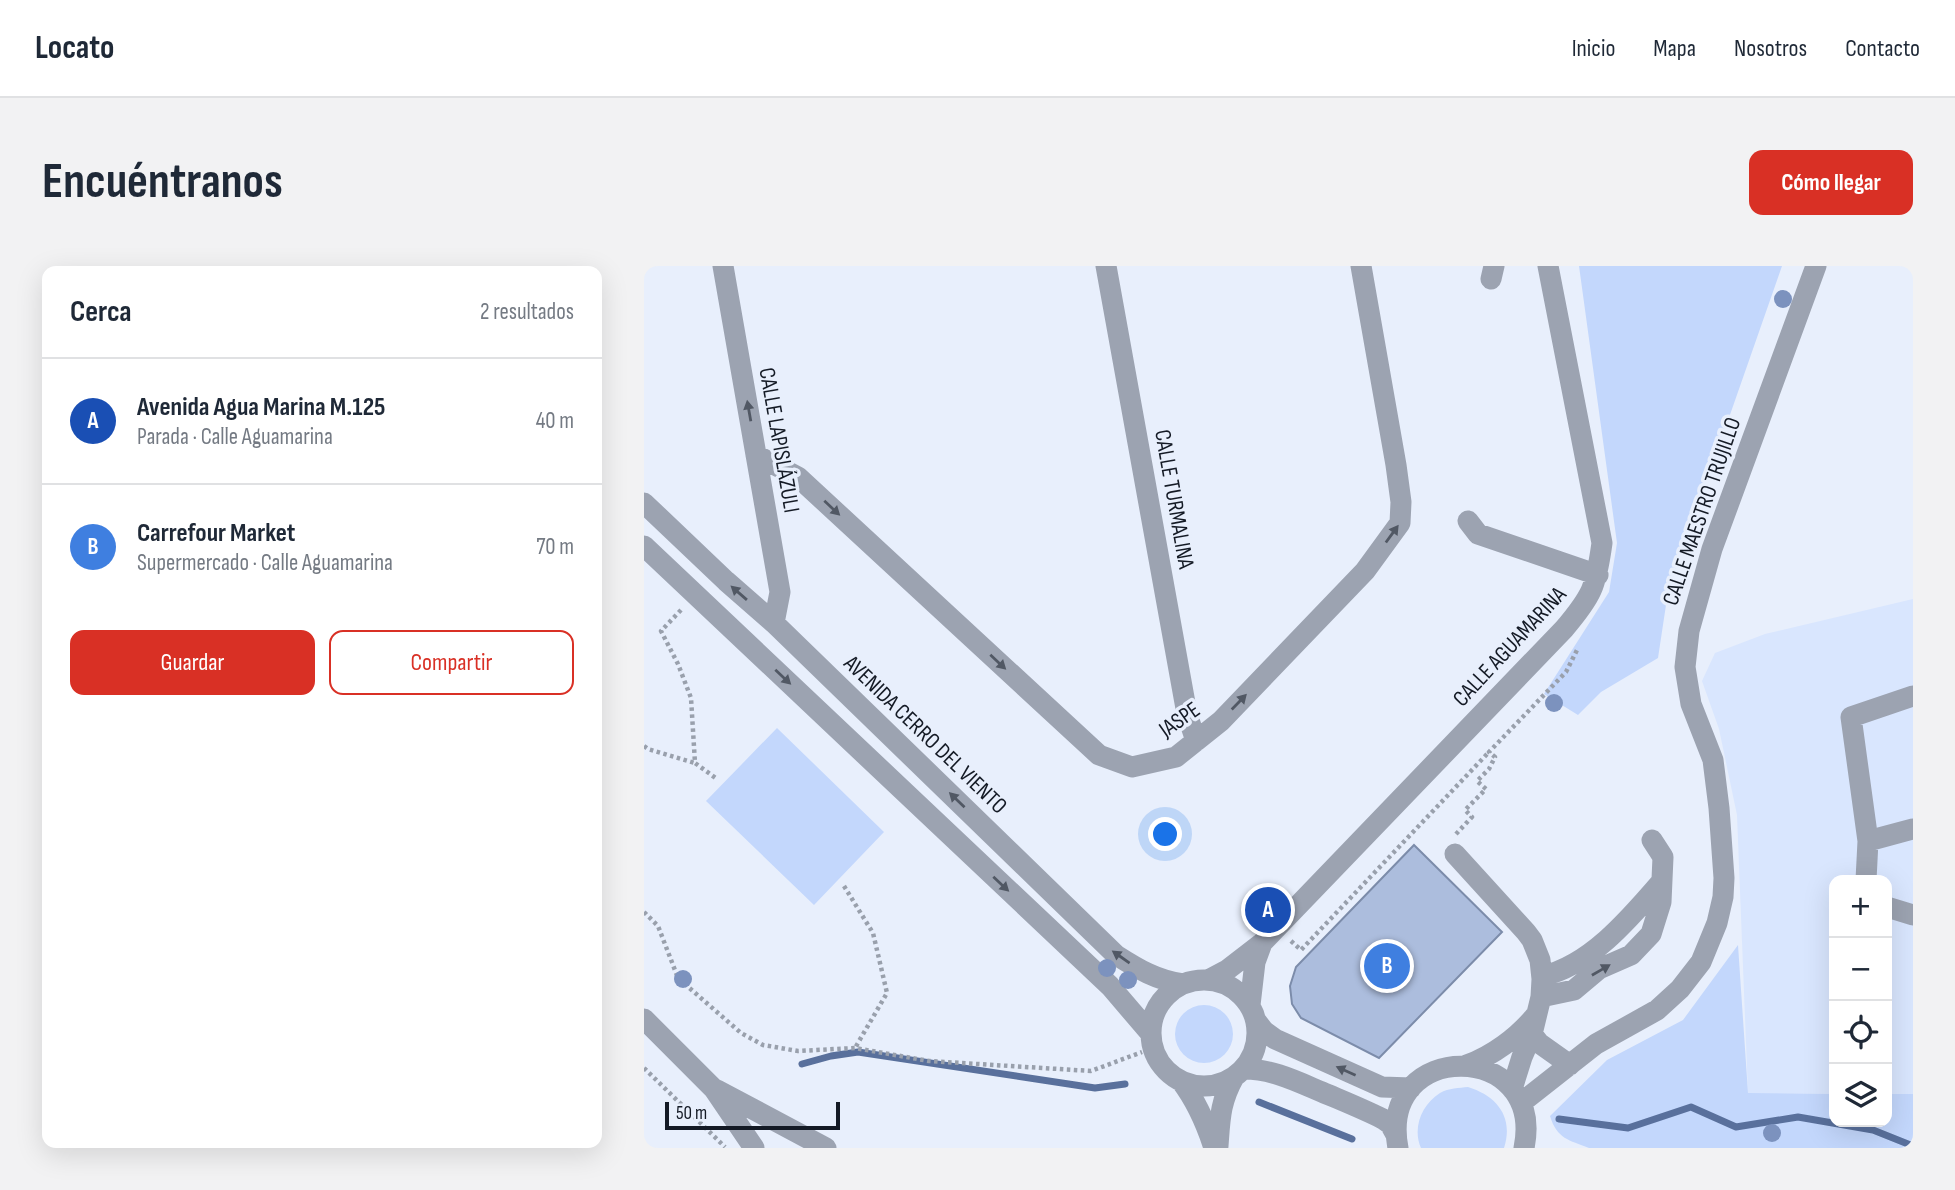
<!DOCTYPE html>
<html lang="es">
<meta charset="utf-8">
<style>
:root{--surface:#fff;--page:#f2f2f3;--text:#1f2937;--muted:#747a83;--line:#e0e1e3;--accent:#d93025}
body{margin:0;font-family:"Sofia Sans Condensed",sans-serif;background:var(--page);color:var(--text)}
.controls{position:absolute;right:21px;bottom:21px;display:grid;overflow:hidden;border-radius:14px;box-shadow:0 7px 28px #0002}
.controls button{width:63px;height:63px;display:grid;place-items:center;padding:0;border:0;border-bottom:2px solid var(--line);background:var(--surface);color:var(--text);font:35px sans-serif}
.scale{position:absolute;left:21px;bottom:18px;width:175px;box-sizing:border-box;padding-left:7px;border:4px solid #141a25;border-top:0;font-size:19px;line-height:24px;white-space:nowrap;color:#141a25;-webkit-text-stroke:5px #e8effc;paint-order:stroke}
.you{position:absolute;left:522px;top:569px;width:24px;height:24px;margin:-18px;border:5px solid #fff;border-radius:50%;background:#1a73e8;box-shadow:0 0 0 10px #1a73e833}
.badge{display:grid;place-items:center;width:46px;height:46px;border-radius:50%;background:var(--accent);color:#fff;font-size:23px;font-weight:700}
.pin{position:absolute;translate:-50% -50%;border:4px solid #fff;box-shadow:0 2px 7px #0006}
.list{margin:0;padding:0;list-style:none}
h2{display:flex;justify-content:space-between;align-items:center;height:91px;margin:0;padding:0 28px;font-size:30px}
h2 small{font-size:23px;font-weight:400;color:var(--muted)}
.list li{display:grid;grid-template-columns:46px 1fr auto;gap:21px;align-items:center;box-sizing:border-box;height:126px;padding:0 28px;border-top:2px solid var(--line)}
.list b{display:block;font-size:26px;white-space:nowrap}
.list p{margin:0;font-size:23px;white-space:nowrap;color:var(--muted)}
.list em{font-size:23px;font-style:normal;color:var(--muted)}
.actions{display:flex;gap:14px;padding:21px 28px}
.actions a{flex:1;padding:16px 0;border:2px solid var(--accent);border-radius:14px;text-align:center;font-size:24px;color:var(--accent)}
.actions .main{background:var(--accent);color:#fff}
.icon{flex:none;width:38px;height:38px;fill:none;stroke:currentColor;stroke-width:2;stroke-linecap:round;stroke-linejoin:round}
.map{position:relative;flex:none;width:1269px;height:882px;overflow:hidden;border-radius:14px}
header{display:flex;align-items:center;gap:42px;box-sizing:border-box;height:98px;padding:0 35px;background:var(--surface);border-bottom:2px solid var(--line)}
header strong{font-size:33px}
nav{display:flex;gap:38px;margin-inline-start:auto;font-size:24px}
.intro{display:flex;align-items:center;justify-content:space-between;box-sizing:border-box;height:168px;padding:0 42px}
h1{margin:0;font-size:49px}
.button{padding:18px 32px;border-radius:14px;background:var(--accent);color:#fff;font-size:24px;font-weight:700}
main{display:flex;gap:42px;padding:0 42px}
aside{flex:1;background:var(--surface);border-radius:14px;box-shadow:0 7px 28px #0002}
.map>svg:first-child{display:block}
.built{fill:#d9e6fe}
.green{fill:#c3d7fc}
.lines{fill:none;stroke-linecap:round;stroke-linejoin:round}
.stream{stroke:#59709c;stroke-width:7}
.building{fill:#acbddd;stroke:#7c8caa;stroke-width:2}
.path{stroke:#99a0ac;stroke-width:4.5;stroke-dasharray:3.5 3.5;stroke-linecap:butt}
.minor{stroke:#9ca3b1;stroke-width:21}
.tree{fill:#7c92be}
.oneway{fill:#515864}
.labels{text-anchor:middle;stroke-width:7;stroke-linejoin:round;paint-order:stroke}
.street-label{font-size:23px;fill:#141a25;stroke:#e8effc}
</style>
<header>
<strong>Locato</strong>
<nav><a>Inicio</a><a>Mapa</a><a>Nosotros</a><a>Contacto</a></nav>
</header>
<div class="intro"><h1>Encuéntranos</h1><a class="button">Cómo llegar</a></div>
<main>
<aside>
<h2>Cerca<small>2 resultados</small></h2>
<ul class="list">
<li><span class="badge" style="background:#1a4fb4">A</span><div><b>Avenida Agua Marina M.125</b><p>Parada · Calle Aguamarina</p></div><em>40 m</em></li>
<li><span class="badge" style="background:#3f7fe0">B</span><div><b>Carrefour Market</b><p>Supermercado · Calle Aguamarina</p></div><em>70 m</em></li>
</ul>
<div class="actions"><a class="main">Guardar</a><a>Compartir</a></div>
</aside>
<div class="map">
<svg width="1269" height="882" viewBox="0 0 1269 882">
<rect width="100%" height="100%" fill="#e8effc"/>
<!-- built -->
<path class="built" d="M1269,333V828H1243V614H1190V828L1104,827L1093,549L1075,463L1058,415L1071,387L1121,368Z"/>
<!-- green -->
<path class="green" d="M935,0H1138L1030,309L1022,339L1014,392L957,426L934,449L900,428L965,326L973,277Z
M133,462L240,566L170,639L62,535Z
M1094,679L1104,827L1190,828V856H1243V828H1269V882H945C925,874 913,873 906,850L963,794L1039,754Z
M531 768a29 29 0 1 1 58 0a29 29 0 1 1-58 0Z
M824,821C853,830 870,851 860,882H777C768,862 778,838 796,827C805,822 815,822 824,821Z"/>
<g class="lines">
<!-- stream -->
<path class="stream" d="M158,798L187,790L214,786L451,822L481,818
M615,836L708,873
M915,853L984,862L1047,841L1092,861L1154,851L1229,864L1269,880"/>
</g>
<!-- building -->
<path class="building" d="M770,579L858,666L735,792L657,752L648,738L646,720L652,701Z"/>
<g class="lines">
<!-- path -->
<path class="path" d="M37,344L17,365L34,398L47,432L51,497L73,513
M0,480L4,483L51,497
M812,568L828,551L821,544L842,523L833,515L845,503L851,491L845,486L922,406L933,384
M200,620L229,667L243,727L211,782
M0,646L14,660L34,712L97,767L119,779L154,785L211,782L285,795L447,805L498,786
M647,675L657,684L845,486
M0,802L81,881"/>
<!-- minor -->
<path class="minor" d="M79,0L136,326L130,357
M462,0L543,448L552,475
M847,13L850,0
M112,189L154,211L455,489L488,501L532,491L577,455L721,305L756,257L757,236L752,199L717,0
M0,237L82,315L130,357L472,689C494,703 512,714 539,718
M824,255L834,268L954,309
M0,280L466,720L507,768
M1224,575L1269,563
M811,588L882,666L888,674L896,694L898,713L897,731L888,768L878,791L868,823
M1222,614L1224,575L1207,451L1269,430
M1243,641L1269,649
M898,710C946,700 987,651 1018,615
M566,713L583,704L618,677L920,363C948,330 952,321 958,277L904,0
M507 767a53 53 0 1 1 106 0a53 53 0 1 1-106 0Z
M897,731L930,724L955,703L987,689L1007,668L1017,636L1019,591L1008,574
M606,739L611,696L618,677
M0,753L70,823L110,882
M613,756L620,765L631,773L738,821L767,822
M888,768L895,777L926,799
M823,799C848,790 874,771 891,750
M600,803C628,803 652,815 678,826C699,835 719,843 739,853L746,858L751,867
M537,815C553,836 562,857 570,882
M73,824L182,882
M877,837L952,778L1013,744L1036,723L1057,696L1073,657L1079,631L1080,612L1075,542L1069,494L1047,438L1041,401L1045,365L1068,283L1172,0
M574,880C576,853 576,836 590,811
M754,882C733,772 902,774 880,882"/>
</g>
<!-- trees -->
<g class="tree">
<circle cx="1139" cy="33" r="9"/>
<circle cx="910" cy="437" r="9"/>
<circle cx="463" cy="702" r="9"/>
<circle cx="39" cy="713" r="9"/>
<circle cx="484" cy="714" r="9"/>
<circle cx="1128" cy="867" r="9"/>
</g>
<!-- one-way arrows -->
<defs><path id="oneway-solid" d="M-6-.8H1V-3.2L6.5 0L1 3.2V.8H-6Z" transform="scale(1.75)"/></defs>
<g class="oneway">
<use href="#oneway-solid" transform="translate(105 145) rotate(-100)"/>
<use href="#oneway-solid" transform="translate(188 242) rotate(43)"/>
<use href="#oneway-solid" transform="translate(748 268) rotate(-54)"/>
<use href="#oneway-solid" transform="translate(95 327) rotate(-139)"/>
<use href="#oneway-solid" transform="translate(354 396) rotate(43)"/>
<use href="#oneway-solid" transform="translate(139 411) rotate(43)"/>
<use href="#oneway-solid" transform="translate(595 436) rotate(-46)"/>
<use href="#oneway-solid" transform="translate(313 534) rotate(-136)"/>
<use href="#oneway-solid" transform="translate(357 618) rotate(43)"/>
<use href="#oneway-solid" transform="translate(477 691) rotate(-145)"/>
<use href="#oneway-solid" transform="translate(957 704) rotate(-30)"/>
<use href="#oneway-solid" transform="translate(702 805) rotate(-156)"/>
</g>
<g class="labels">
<!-- street labels -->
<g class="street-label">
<text transform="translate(136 174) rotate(80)" y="8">CALLE LAPISLÁZULI</text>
<text transform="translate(531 233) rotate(80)" y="8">CALLE TURMALINA</text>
<text transform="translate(1057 245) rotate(-71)" y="8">CALLE MAESTRO TRUJILLO</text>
<text transform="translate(865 380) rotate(-47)" y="8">CALLE AGUAMARINA</text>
<text transform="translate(535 453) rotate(-35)" y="8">JASPE</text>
<text transform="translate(282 468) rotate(44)" y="8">AVENIDA CERRO DEL VIENTO</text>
</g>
</g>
</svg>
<div class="controls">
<button>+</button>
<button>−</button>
<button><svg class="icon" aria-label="locate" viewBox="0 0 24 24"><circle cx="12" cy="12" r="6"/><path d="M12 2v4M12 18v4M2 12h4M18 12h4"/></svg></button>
<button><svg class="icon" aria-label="layers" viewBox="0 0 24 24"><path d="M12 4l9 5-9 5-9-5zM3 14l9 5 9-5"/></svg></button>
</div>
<div class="scale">50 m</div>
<div class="you"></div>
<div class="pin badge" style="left:624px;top:644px;background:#1a4fb4">A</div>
<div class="pin badge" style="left:743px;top:700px;background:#3f7fe0">B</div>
</div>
</main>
